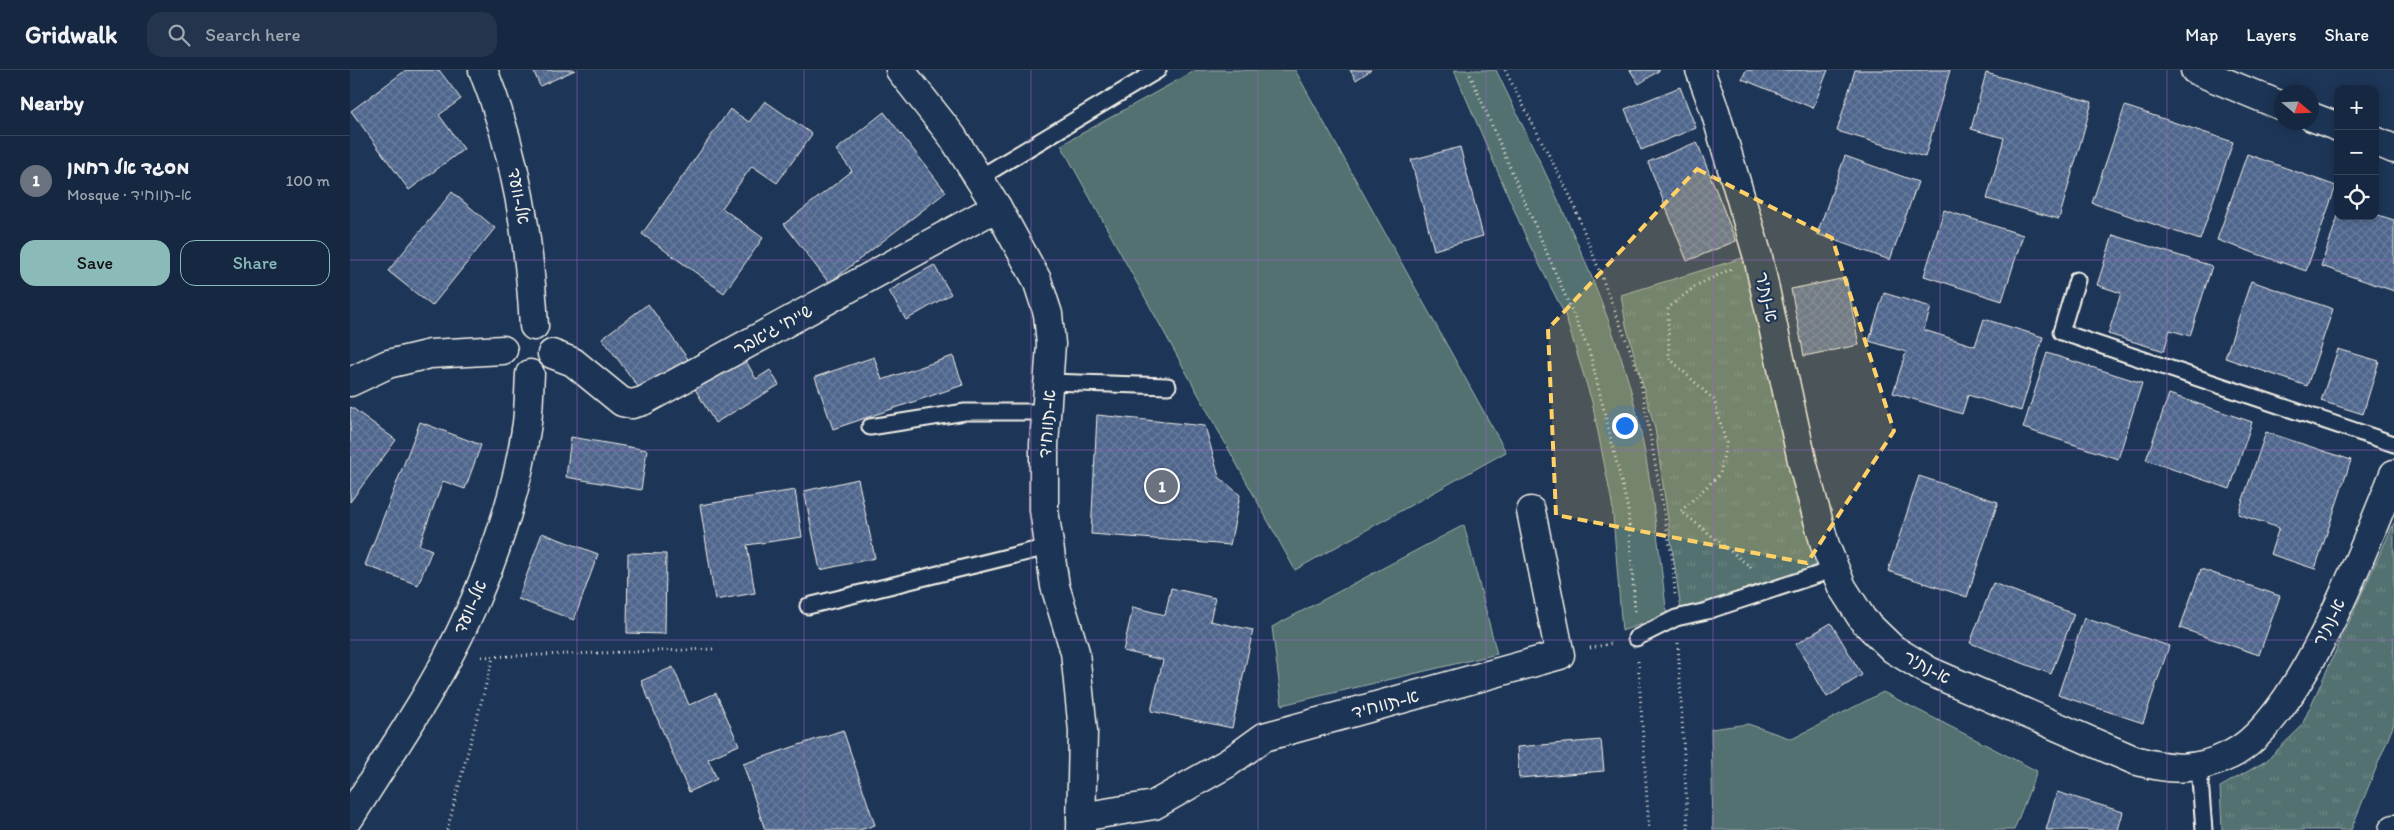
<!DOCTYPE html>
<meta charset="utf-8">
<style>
:root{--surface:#162841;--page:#23344c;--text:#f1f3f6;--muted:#9ea6b1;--line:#35445a;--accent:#8bbbb9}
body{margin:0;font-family:Itim,"Playpen Sans Hebrew",sans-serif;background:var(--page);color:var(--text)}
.controls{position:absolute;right:15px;top:15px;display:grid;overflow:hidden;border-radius:10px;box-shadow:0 2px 8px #0003}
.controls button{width:45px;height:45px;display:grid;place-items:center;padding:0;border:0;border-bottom:1px solid var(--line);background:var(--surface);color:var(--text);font:25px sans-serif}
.compass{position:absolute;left:1924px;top:15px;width:45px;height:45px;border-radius:50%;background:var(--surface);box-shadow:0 2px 8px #0003;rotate:109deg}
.you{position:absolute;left:1274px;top:355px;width:18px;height:18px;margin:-12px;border:4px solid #fff;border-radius:50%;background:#1a73e8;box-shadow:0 0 0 8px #1a73e833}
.badge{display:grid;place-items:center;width:32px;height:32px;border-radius:50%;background:var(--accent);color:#fff;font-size:16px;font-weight:700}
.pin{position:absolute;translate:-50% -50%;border:2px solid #fff;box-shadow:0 1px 5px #0006}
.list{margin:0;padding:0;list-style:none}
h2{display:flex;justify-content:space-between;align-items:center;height:65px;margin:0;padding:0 20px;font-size:21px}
h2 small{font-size:16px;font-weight:400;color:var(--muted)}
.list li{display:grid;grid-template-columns:32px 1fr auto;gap:15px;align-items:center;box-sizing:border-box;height:90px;padding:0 20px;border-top:1px solid var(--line)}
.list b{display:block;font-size:19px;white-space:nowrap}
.list p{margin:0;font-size:16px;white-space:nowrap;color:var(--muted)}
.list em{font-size:16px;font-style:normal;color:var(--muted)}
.actions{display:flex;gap:10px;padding:15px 20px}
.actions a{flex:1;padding:11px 0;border:1px solid var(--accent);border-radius:15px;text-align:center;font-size:18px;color:var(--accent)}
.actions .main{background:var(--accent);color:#111}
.icon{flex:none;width:28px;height:28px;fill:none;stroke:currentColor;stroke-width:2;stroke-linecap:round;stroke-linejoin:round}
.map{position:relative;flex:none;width:2044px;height:760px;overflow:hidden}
header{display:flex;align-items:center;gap:30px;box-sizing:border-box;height:70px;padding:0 25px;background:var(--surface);border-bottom:1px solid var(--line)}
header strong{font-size:24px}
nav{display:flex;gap:28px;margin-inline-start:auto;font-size:18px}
.search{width:350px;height:45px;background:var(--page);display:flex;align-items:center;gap:12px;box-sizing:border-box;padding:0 18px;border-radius:15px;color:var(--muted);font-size:19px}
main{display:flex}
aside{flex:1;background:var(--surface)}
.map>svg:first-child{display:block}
.green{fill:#537170;stroke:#a4b1ac}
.park{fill:url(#park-tufts);stroke:#a4b1ac}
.building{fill:url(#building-cross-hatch);stroke:#f4f1e8}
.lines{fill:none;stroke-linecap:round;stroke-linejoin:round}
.service-casing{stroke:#f4f1e8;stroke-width:19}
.minor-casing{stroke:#f4f1e8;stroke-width:31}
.tertiary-casing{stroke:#f4f1e8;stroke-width:31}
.secondary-casing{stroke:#f4f1e8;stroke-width:31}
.path{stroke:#f4f1e8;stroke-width:3;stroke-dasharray:1 4;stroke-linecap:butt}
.service{stroke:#1d3557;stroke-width:15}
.minor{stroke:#1d3557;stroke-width:28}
.tertiary{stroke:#1d3557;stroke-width:28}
.secondary{stroke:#1d3557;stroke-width:28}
.marked{fill:#ffd166;fill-opacity:0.2;stroke:#ffd166;stroke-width:4;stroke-dasharray:10 6;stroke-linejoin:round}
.grid{fill:none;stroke:#9f67cb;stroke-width:1;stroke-opacity:0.55}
.labels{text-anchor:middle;stroke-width:4.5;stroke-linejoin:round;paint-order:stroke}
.street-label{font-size:18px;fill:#f4f1e8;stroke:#1d3557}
</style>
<header>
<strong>Gridwalk</strong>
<div class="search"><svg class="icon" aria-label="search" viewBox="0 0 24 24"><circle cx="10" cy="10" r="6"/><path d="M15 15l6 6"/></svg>Search here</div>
<nav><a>Map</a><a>Layers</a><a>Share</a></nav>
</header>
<main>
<aside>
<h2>Nearby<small></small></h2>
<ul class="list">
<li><span class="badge" style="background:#6b7280">1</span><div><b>מסגד אל רחמן</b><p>Mosque · א-תווחיד</p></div><em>100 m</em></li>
</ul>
<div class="actions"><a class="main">Save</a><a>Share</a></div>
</aside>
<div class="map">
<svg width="2044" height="760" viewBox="0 0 2044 760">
<defs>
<pattern id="park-tufts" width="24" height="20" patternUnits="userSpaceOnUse" patternTransform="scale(1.25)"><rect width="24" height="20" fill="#537170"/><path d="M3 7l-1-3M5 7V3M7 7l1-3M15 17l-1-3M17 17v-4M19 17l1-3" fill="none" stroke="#6c8684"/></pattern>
<pattern id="building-cross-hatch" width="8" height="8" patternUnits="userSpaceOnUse" patternTransform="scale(1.25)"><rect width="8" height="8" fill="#4f668d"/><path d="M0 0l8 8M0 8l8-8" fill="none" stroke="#697c9d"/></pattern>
</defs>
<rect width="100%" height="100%" fill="#1d3557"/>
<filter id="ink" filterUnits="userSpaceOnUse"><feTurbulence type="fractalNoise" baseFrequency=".02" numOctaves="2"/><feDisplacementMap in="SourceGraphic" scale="10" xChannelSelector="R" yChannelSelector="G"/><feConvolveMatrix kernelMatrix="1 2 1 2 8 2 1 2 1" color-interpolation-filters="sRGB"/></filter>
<g filter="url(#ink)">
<!-- green -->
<path class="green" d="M846,0H945L1156,382L945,500L711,75Z
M1104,0H1146C1194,101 1246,201 1278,310C1300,386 1307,466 1317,545L1272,561L1262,433L1242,332L1215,245L1178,172Z
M1114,455L1147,584L932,635L922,557Z
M1533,622L1687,701L1664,760H1363L1361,659L1398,654L1442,669Z"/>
<!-- park -->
<path class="park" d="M1399,186L1441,385L1450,442L1468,496L1331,540L1305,359L1276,255L1271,225Z
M2044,453V654L2001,760H1872L1870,717L1916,691L1951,657Z"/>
<!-- building -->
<path class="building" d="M56,0H89L111,29L89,45L114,79L59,120L1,41Z
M183,0H225L190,16Z
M1000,0H1021L1006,10Z
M1280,0H1310L1289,14Z
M1396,0H1478L1463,38L1392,9Z
M1505,0H1600L1575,87L1487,61Z
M1636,3L1742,32L1709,149L1637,129L1654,68L1621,59Z
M1330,17L1346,58L1291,80L1275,39Z
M415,31L462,64L427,113L402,96L372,138L413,168L374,223L292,164L380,39L399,52Z
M1775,36L1883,72L1850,170L1742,133Z
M534,42L596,122L479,213L434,154L502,101L486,80Z
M1347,72L1386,171L1337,191L1298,92Z
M1110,77L1133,166L1084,180L1061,90Z
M1897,84L1986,116L1956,201L1867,170Z
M1495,86L1568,112L1540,190L1467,164Z
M102,122L145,158L82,236L38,201Z
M1594,140L1673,165L1652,231L1574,206Z
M2025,144L2044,150V221L1971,196L1988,146H2025Z
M1763,165L1862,196L1840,266L1820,260L1814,281L1758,264L1771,223L1747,215Z
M584,195L601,224L556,250L539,221Z
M1496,208L1509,275L1454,286L1441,219Z
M1901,211L1983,239L1957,316L1875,288Z
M1534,223L1581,237L1574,260L1625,276L1634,249L1693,267L1671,341L1618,325L1612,344L1543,323L1556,282L1519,271Z
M298,234L338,289L292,322L252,268Z
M1988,279L2029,291L2013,344L1971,331Z
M1697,283L1792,313L1768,389L1673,358Z
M603,286L613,315L483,359L465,307L524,287L532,310Z
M395,289L406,309L420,300L429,315L365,353L345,319Z
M1819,324L1902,352L1880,419L1796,390Z
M1,337L46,370L0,432V338Z
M747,345L855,356L869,407L890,425L880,475L741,464Z
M70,352L131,375L115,419L93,411L69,475L82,480L68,515L15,495Z
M1916,362L2001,390L1965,499L1920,484L1929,458L1888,444Z
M221,367L297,380L291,420L216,407Z
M1569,406L1648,432L1617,527L1538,501Z
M508,409L525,488L470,500L454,421Z
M445,420L452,467L397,475L405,523L365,530L350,435Z
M192,463L248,484L224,550L168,529Z
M278,483L316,484L315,564L277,563Z
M1851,499L1930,526L1909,585L1830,558Z
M1643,513L1724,544L1701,604L1620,573Z
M821,518L865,528L860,551L903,560L882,658L801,641L813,590L773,581L783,537L815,545Z
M1734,548L1819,576L1793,653L1708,625Z
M1481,553L1512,605L1477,627L1446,574Z
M323,597L339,635L366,623L389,675L358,689L367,709L339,722L291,611Z
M493,660L525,755L510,760H415L393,694Z
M1251,670L1254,701L1169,708L1167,677Z
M1707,722L1773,742L1768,760H1696Z"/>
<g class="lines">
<defs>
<path id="service" d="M629,108L808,0
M1727,210L1711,262L2044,374
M700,312L818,316
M520,357L615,342H697
M458,536L698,477
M1286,568L1326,548L1357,541L1485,499
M1849,697L1854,760"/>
<path id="minor" d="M133,0C166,82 179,168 184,256
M1350,0L1365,41L1408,187L1453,395L1475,475L1492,517L1513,550L1543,579L1579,601L1784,690C1819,700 1846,702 1880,685C1948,653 2016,475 2044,404
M1845,0L1932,36
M1962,47L1988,57
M2025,71L2044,79
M202,284L223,292L272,332L282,334L293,331L647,137
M0,312L38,294L80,284L153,280
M0,747C25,707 51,668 75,628C123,548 164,447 177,353C179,337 179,320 180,304
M731,747L804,735L878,693L914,667L1210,585L1181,441"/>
<path id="tertiary" d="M550,0L602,66L647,137L687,210L698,244L701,274L694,375V440L705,516L725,582L733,661L731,760"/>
<path id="secondary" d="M2043,760L2044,759"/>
</defs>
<!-- service casing -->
<use href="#service" class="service-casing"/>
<!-- minor casing -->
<use href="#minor" class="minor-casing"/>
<!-- tertiary casing -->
<use href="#tertiary" class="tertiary-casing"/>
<!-- secondary casing -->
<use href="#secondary" class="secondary-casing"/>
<!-- path -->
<path class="path" d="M1118,0L1240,283L1278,439L1285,542
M1155,0L1221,128L1289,303L1323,493L1325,525
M1381,199L1347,215L1318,238L1319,288L1364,330L1376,373L1370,404L1331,441L1404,500
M1328,573L1338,760
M1240,578L1263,573
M132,587L365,579
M1288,591L1299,760
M97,760L143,588"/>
<!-- service -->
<use href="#service" class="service"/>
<!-- minor -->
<use href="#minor" class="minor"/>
<!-- tertiary -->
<use href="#tertiary" class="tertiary"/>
<!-- secondary -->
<use href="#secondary" class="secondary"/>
</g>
</g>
<!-- marked area -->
<path class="marked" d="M1347,99L1482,168L1544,361L1457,493L1206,445L1198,259Z"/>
<!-- grid -->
<path class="grid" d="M227,0V760M454,0V760M681,0V760M908,0V760M1136,0V760M1363,0V760M1590,0V760M1817,0V760M0,190H2044M0,380H2044M0,570H2044"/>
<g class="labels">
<!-- street labels -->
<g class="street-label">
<text transform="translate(169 126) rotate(79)" y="6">אל-וועד</text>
<text transform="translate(1417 227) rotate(77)" y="6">א-נת'ר</text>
<text transform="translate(423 260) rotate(-29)" y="6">שייח' ג'אבר</text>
<text transform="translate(697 354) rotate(-86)" y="6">א-תווחיד</text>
<text transform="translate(120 537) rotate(-66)" y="6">אל-וועד</text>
<text transform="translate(1979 552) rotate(-64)" y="6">א-נת'ר</text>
<text transform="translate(1577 597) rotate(28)" y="6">א-נת'ר</text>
<text transform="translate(1035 634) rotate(-15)" y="6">א-תווחיד</text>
</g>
</g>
</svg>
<div class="controls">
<button>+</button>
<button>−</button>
<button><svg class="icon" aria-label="locate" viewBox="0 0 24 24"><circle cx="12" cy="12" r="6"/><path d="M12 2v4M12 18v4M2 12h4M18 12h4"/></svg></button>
</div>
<svg class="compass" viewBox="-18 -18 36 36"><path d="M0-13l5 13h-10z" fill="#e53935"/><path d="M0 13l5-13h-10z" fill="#9ea6b1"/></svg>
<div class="you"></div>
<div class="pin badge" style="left:812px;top:416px;background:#6b7280">1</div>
</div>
</main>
